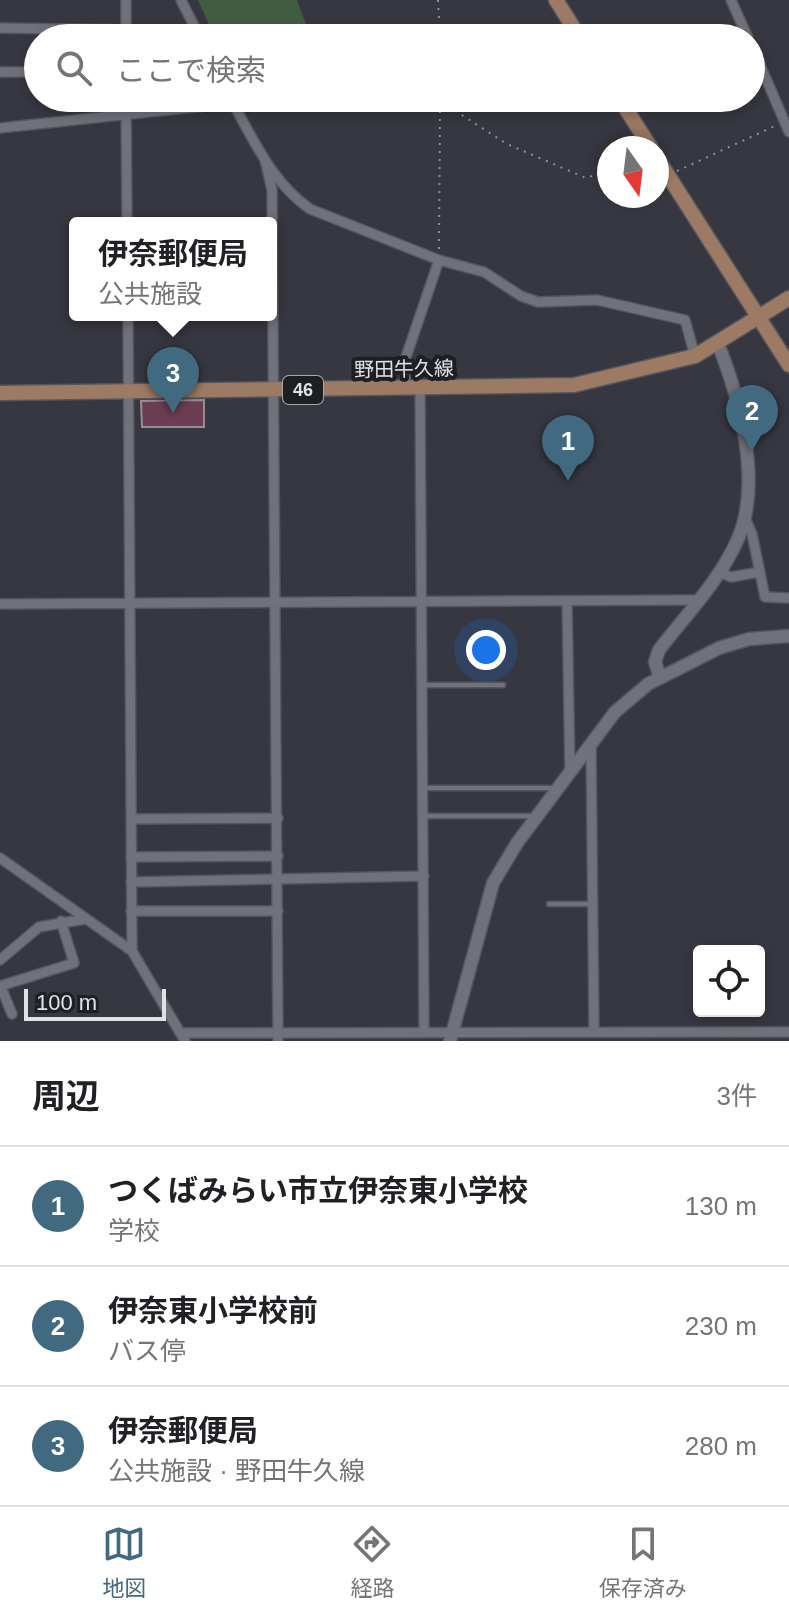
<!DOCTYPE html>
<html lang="ja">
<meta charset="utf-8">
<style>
:root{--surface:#fff;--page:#f6f6f6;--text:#202124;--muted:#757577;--line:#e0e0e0;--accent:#416a80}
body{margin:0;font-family:Helvetica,"Noto Sans JP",sans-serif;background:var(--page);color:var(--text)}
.controls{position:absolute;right:24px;bottom:24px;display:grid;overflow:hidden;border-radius:8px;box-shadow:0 4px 12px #0003}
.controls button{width:72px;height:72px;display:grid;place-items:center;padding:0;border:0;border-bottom:2px solid var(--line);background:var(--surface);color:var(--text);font:40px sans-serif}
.compass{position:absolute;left:597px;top:136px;width:72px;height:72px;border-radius:50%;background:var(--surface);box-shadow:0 4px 12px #0003;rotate:166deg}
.scale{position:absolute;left:24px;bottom:20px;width:142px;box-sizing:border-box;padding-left:8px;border:4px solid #e1e2e8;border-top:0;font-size:22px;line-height:28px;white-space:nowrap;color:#e1e2e8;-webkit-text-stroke:6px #1e1f23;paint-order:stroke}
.you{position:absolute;left:486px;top:650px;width:28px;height:28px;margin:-20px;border:6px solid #fff;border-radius:50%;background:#1a73e8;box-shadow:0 0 0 12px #1a73e833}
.badge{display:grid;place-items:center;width:52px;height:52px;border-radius:50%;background:var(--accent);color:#fff;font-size:26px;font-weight:700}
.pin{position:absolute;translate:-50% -66px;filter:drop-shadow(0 2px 4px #0008)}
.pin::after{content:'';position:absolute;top:42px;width:28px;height:24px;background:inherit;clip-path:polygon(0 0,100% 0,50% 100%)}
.popup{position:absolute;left:69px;top:217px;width:208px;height:104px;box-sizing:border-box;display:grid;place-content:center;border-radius:8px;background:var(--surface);filter:drop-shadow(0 2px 6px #0005);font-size:26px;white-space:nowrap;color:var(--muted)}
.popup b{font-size:30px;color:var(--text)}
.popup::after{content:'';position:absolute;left:50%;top:100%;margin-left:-16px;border:16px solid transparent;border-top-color:var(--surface)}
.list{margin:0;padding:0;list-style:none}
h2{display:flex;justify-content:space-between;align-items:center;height:104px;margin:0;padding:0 32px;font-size:34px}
h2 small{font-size:26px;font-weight:400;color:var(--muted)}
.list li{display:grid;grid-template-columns:52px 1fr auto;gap:24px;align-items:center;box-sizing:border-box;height:120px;padding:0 32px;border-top:2px solid var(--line)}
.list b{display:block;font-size:30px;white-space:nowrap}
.list p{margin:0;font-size:26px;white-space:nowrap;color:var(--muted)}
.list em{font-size:26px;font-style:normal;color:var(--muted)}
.icon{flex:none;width:44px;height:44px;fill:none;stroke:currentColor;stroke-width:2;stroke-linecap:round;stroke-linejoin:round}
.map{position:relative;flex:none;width:789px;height:1041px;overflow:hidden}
.search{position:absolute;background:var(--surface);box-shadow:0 4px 12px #0003;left:24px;right:24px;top:24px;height:88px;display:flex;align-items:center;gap:20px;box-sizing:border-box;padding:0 28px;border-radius:44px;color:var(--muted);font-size:30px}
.sheet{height:464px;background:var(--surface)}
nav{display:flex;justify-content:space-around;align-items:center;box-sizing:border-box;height:112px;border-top:2px solid var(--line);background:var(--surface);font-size:22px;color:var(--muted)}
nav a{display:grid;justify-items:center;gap:4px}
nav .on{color:var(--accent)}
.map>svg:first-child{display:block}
.green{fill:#415c41}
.building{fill:#6c3e54;stroke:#988c91;stroke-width:2}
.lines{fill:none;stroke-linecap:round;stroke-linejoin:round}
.lane-casing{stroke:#55555d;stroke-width:7}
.street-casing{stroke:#55555d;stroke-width:12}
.secondary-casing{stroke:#55555d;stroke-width:15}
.primary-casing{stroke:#55555d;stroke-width:17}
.path{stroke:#8e8f97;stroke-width:2;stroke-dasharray:2 6;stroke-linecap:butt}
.lane{stroke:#71717c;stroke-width:4}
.street{stroke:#71717c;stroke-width:9}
.secondary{stroke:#71717c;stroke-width:12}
.primary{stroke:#9d7a63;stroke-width:14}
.labels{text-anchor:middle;stroke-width:8;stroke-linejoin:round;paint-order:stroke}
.shield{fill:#1e1f23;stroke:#a6a8ad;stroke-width:2}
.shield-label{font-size:18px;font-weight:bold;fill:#e1e2e8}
.street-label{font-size:20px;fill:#e1e2e8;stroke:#1e1f23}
</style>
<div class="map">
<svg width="789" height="1041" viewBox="0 0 789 1041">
<rect width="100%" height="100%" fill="#363740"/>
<!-- green -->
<path class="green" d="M198,0H297L311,38H215Z"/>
<!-- building -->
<path class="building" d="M204,400V427H142L141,401Z"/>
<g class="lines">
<defs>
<path id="lane" d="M423,685H503
M423,788H553
M424,816H531
M549,904H590"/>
<path id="street" d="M126,0V38
M181,0L200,38
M731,0L748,38
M0,28L127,30
M751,44L789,132
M0,72H38
M126,98L127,223
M230,98C253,138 271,182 310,209L439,260L484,272L521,296L538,302L597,300L685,320L695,356
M0,128L233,103
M265,160L272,190L278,1041
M128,315L132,951
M405,388L406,357L439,260
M420,388L424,1030
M745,518L752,534L765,597L789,598
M719,572L731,577L760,572
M567,601L570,773
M0,604L697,600
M591,744L594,1031
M131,819L278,818
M131,857L278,856
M0,858L132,951L185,1041
M131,882L424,876
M131,911H278
M0,960L39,927L85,919
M0,986L74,963L61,921
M1,987L12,1014
M181,1033L789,1032"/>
<path id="secondary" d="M660,677L655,662L659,650C686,615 719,581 737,541C763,484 740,399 718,344
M450,1041L493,883L517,843L615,712L648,684L719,648L749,639L789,636"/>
<path id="primary" d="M556,0L580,38
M619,98L651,148
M657,158L789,365
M0,393L574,385L695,356L789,298"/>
</defs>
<!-- lane casing -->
<use href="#lane" class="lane-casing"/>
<!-- street casing -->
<use href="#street" class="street-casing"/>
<!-- secondary casing -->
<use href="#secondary" class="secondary-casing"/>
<!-- primary casing -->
<use href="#primary" class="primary-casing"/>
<!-- path -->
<path class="path" d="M438,0L440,38
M370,98L440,101L507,144L586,178L609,170
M677,171L777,125
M439,249L440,98"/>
<!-- lane -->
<use href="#lane" class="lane"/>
<!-- street -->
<use href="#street" class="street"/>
<!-- secondary -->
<use href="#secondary" class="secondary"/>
<!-- primary -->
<use href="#primary" class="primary"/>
</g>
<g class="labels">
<!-- shield labels -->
<rect class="shield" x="283" y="376" width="40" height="28" rx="6"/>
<g class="shield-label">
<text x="303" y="396">46</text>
</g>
<!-- street labels -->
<g class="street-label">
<text transform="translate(404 369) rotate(-1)" y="7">野田牛久線</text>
</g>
</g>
</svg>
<div class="controls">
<button><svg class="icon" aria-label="locate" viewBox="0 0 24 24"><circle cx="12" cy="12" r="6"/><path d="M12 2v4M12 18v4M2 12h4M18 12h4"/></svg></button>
</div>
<svg class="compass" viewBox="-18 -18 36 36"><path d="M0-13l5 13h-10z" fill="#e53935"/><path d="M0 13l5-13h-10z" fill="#757577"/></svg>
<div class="scale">100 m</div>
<div class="you"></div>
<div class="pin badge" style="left:568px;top:481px">1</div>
<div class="pin badge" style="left:752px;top:451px">2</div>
<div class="pin badge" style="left:173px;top:413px">3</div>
<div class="popup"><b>伊奈郵便局</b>公共施設</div>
<div class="search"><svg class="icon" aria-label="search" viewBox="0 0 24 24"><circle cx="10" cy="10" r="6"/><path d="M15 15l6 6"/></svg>ここで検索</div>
</div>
<section class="sheet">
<h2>周辺<small>3件</small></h2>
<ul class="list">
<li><span class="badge">1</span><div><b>つくばみらい市立伊奈東小学校</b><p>学校</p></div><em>130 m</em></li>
<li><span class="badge">2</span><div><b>伊奈東小学校前</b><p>バス停</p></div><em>230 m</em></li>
<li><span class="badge">3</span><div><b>伊奈郵便局</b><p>公共施設 · 野田牛久線</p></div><em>280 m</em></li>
</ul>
</section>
<nav>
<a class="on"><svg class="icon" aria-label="map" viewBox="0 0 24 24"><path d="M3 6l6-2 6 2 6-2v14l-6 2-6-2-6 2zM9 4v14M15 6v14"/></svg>地図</a>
<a><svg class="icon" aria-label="directions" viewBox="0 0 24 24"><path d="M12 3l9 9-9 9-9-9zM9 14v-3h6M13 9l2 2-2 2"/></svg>経路</a>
<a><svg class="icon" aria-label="saved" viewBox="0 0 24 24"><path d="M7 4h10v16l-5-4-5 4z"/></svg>保存済み</a>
</nav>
